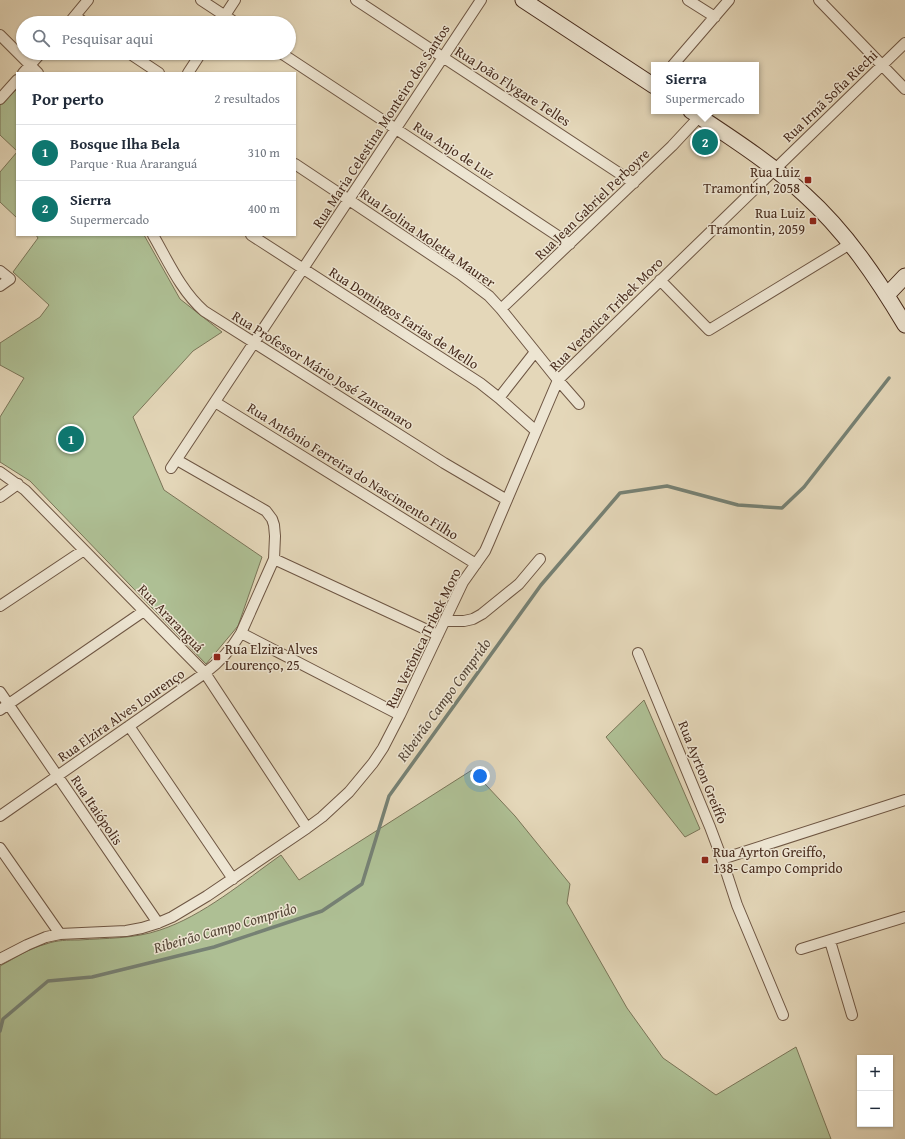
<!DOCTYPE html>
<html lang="pt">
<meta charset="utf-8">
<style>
:root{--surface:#fff;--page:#f2f2f3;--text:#1f2937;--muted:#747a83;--line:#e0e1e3;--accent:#0f766e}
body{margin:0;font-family:"Gentium Book Plus",serif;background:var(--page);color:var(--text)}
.controls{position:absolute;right:12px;bottom:12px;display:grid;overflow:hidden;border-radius:0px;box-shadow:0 1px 3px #0004}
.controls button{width:36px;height:36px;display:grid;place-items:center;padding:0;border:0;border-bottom:1px solid var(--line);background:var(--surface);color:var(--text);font:20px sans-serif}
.you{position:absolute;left:480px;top:776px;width:14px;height:14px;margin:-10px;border:3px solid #fff;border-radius:50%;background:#1a73e8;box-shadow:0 0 0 6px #1a73e833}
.badge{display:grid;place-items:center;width:26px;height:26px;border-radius:50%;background:var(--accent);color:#fff;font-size:13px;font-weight:700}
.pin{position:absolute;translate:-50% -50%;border:2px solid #fff;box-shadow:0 1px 4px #0006}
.popup{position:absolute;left:651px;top:62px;width:108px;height:52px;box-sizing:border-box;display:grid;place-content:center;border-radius:0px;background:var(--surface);filter:drop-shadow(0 1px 3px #0005);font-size:13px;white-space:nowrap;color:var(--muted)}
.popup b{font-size:15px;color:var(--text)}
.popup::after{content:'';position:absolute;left:50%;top:100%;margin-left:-8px;border:8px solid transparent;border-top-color:var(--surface)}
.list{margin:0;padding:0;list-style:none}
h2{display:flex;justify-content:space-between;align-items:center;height:52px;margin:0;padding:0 16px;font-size:17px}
h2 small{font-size:13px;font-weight:400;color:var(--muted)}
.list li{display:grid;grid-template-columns:26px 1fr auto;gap:12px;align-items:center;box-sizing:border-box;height:56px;padding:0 16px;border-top:1px solid var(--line)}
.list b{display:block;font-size:15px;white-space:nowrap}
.list p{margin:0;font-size:13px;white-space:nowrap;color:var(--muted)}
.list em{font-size:13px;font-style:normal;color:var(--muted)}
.icon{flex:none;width:22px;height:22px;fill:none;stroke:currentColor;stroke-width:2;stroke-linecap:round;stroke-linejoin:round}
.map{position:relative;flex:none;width:905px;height:1139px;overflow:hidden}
.search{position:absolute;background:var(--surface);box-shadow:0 1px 3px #0004;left:16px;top:16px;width:280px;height:44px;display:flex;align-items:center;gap:10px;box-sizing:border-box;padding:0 14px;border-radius:22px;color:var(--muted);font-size:15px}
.panel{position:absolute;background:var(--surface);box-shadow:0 1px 3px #0004;left:16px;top:72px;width:280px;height:164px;border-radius:0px}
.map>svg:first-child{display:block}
.green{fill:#aebf94;stroke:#7a7558}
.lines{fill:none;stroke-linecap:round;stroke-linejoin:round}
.stream{stroke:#768174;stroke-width:3.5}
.street-casing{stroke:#6e5643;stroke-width:12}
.secondary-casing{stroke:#472b1c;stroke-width:17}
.street{stroke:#ede5d2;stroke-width:10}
.secondary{stroke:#ede5d2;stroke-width:15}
.poi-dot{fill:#8f2418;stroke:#ede5d2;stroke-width:1.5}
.labels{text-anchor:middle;stroke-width:3;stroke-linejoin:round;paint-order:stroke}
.street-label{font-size:14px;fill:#472b1c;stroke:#ede5d2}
.poi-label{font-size:14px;fill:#472b1c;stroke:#ede5d2;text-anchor:end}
.water-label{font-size:15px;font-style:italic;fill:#574839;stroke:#ede5d2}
</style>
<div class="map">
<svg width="905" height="1139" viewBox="0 0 905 1139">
<rect width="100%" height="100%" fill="#e4d7b9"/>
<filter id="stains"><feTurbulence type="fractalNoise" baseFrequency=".005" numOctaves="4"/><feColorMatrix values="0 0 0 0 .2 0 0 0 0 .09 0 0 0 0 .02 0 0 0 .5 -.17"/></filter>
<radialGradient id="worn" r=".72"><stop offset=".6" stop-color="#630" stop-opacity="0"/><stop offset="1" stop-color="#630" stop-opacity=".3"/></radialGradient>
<!-- green -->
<path class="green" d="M17,89V151L0,135V105Z
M17,152V218L0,202V172Z
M36,235H144L180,299L222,332L193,351L133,417L164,490L262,557L238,626L206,664L30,481L0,462V417L24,378L0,365V343L40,317L49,305L13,272L38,238Z
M644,700L700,829L685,837L606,737Z
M472,770L515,816L570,884L567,903L627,1008L663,1058L716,1095L796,1047L831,1139H0V966C15,958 30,948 46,944C57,940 68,940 79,940C106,938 134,939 160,930C203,916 244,881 281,855L299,880Z"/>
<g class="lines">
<!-- stream -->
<path class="stream" d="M0,1031L3,1019L48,981L92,977L214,947L322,911L362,884L389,796L541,585L620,493L667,486L738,505L782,508L804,487L889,378"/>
<defs>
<path id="street" d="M201,0L236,23
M356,0L634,183
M688,0L715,17
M819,0L905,89
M75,16L85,23
M69,23L88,0
M220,23L235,0
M0,35L38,73
M129,53L159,73
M281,53L570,244
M673,65L729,0
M23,73L41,53
M188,73L201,53
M0,99L17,80
M295,164L460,274L489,296L501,309L558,380L579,404
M153,235C168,261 181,291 204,311L444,463L507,500
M251,235L480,383L499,398L536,431
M0,271L10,279L0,286
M660,280L709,330L850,244
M501,309L672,146L699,117
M499,398L535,352
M215,402L476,564
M171,468L481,0
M0,472L25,490L205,673L307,828
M0,497L18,484
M274,559L438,635
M0,606L84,550
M445,621H464L473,619L482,614L519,584L540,559
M241,633L400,715
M638,653L710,827L722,859L737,905L783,1015
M0,692L158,923
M0,710L144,611
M129,726L233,879
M0,816L205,673C221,661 231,650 241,633L274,559L275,536L274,525L272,519L266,511L177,460
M0,848L60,934
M722,859L905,800
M830,941L852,1015
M801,949L905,917
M0,959L27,945L46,937L60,934L126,931L142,928L158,923L172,917L207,896L307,828L322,817L349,792L373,763L383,748L400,715L463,582L485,551L489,542L558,380L905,43"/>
<path id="secondary" d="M523,0L654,86
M691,111C730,137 771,163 805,195C846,232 877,278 905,325
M887,295L905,276"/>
</defs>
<!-- street casing -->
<use href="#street" class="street-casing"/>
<!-- secondary casing -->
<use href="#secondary" class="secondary-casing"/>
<!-- street -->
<use href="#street" class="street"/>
<!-- secondary -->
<use href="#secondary" class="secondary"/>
</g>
<!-- markers -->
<g class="poi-dot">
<rect x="804" y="176" width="8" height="8" rx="2"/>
<rect x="809" y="217" width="8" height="8" rx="2"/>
<rect x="213" y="653" width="8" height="8" rx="2"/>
<rect x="701" y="856" width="8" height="8" rx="2"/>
</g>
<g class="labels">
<!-- street labels -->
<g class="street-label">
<text transform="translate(513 86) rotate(33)" y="5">Rua João Flygare Telles</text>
<text transform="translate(830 96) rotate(-44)" y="5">Rua Irmã Sofia Riechi</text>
<text transform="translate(381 126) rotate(-57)" y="5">Rua Maria Celestina Monteiro dos Santos</text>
<text transform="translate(454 150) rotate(33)" y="5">Rua Anjo de Luz</text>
<text transform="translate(592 204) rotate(-44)" y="5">Rua Jean Gabriel Perboyre</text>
<text transform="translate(428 238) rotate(35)" y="5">Rua Izolina Moletta Maurer</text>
<text transform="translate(606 314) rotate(-45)" y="5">Rua Verônica Tribek Moro</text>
<text transform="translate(404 318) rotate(33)" y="5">Rua Domingos Farias de Mello</text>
<text transform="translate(323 370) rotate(32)" y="5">Rua Professor Mário José Zancanaro</text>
<text transform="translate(353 471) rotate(32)" y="5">Rua Antônio Ferreira do Nascimento Filho</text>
<text transform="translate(171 618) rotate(46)" y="5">Rua Araranguá</text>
<text transform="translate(423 638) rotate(-64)" y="5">Rua Verônica Tribek Moro</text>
<text transform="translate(121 715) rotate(-35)" y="5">Rua Elzira Alves Lourenço</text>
<text transform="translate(703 772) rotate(68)" y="5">Rua Ayrton Greiffo</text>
<text transform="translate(97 810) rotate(56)" y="5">Rua Itaiópolis</text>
</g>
<!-- poi labels -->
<g class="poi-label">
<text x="800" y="177">Rua Luiz<tspan x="800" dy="16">Tramontin, 2058</tspan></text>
<text x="805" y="218">Rua Luiz<tspan x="805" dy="16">Tramontin, 2059</tspan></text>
<text x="225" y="654" text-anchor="start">Rua Elzira Alves<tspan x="225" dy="16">Lourenço, 25</tspan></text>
<text x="713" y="857" text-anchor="start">Rua Ayrton Greiffo,<tspan x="713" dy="16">138- Campo Comprido</tspan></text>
</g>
<!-- water labels -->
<g class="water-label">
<text transform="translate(444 700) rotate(-54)" y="5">Ribeirão Campo Comprido</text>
<text transform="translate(225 928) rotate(-16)" y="5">Ribeirão Campo Comprido</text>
</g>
</g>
<rect width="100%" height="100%" filter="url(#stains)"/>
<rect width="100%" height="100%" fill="url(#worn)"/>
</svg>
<div class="controls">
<button>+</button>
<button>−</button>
</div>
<div class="you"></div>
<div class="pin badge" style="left:71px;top:439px">1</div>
<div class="pin badge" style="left:705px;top:142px">2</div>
<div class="popup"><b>Sierra</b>Supermercado</div>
<div class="search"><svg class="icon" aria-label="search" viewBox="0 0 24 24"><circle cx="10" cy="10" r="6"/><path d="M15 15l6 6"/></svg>Pesquisar aqui</div>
<section class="panel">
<h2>Por perto<small>2 resultados</small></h2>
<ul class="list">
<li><span class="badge">1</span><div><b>Bosque Ilha Bela</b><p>Parque · Rua Araranguá</p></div><em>310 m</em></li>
<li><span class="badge">2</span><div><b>Sierra</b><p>Supermercado</p></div><em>400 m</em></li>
</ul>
</section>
</div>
